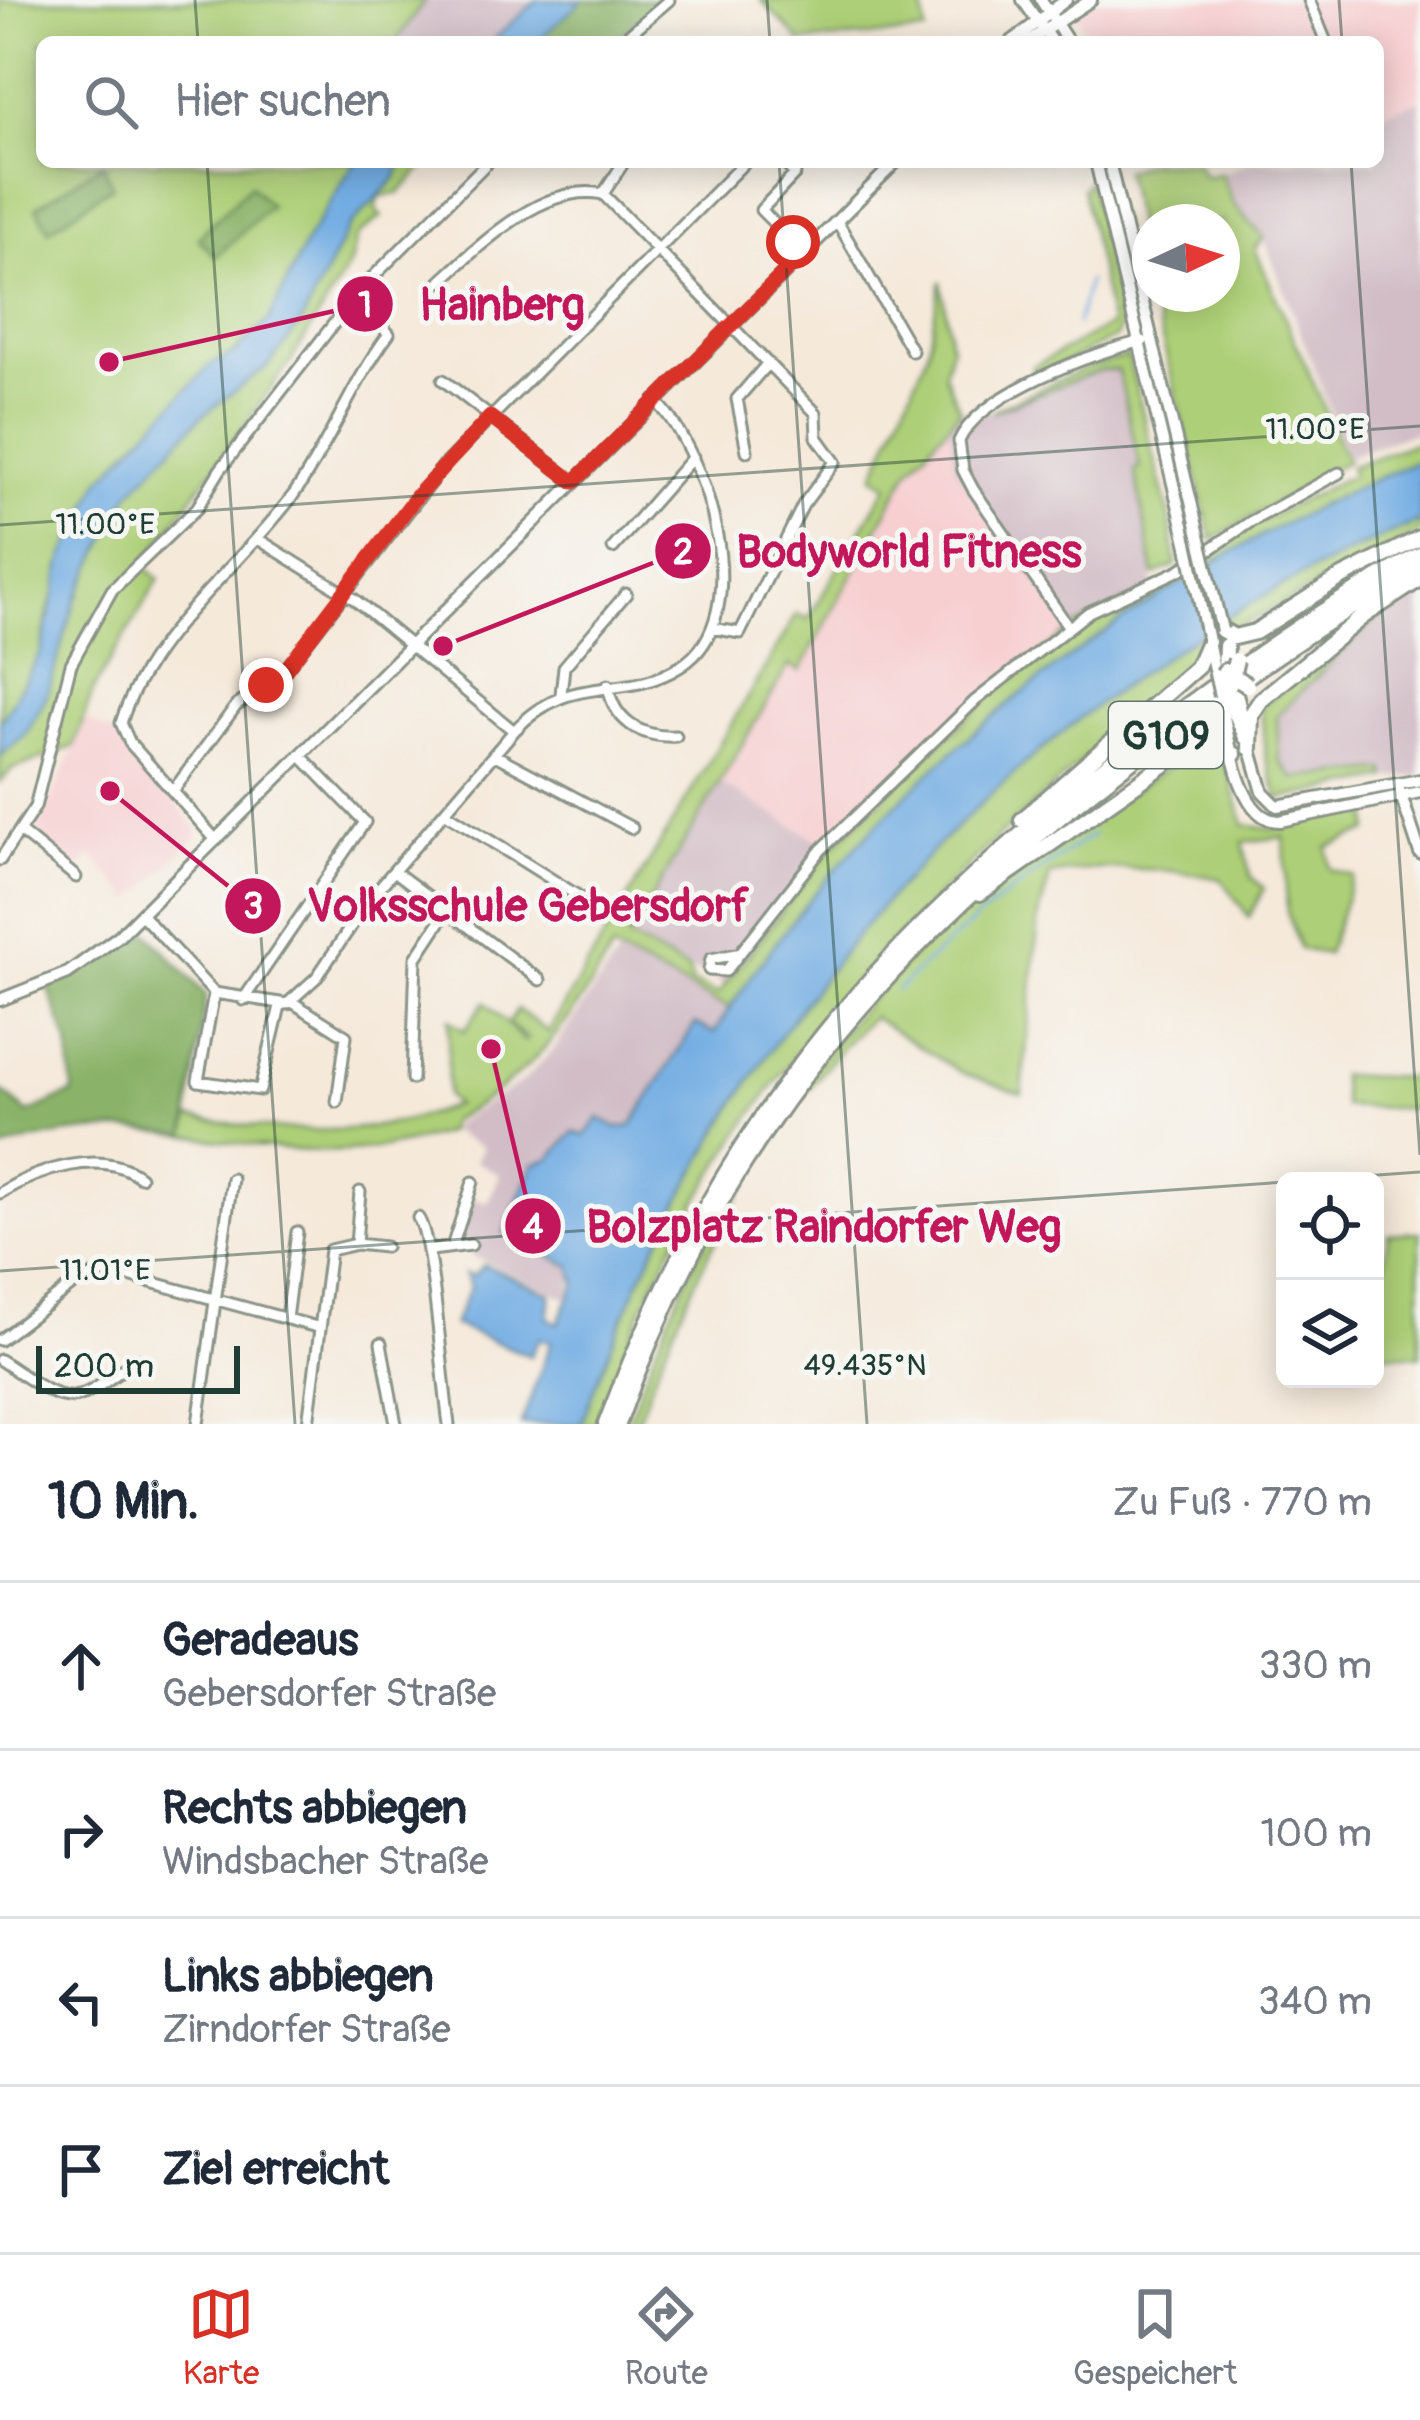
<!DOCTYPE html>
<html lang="de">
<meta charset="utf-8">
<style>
:root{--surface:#fff;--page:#f2f2f3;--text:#1f2937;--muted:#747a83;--line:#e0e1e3;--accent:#d93025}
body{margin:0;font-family:Pangolin,sans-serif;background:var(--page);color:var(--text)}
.controls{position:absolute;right:36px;bottom:36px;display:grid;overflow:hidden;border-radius:18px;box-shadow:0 6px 30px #0003}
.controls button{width:108px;height:108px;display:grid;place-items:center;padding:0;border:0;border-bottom:3px solid var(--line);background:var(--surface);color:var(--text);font:60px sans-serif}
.compass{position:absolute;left:1132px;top:204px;width:108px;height:108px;border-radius:50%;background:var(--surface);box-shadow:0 6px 30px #0003;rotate:86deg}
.scale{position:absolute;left:36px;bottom:30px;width:204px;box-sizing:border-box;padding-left:12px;border:6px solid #1f3d34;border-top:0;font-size:33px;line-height:42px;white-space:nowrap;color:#1f3d34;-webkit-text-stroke:9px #f6f6f2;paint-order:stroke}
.stop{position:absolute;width:36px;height:36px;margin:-27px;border:9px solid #d93025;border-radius:50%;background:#fff}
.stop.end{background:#d93025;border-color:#fff;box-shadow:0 3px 12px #0008}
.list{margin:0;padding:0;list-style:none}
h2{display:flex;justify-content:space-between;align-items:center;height:156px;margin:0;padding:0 48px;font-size:51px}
h2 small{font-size:39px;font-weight:400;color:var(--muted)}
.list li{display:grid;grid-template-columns:78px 1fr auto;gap:36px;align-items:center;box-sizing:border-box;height:168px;padding:0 48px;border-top:3px solid var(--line)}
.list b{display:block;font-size:45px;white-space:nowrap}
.list p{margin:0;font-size:39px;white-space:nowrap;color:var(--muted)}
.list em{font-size:39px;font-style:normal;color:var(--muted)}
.icon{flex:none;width:66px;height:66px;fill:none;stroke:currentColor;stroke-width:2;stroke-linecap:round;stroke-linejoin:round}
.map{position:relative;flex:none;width:1420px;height:1424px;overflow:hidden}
.search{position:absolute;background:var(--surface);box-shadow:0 6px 30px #0003;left:36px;right:36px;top:36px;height:132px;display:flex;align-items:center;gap:30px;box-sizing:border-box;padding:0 42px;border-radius:18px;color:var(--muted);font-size:45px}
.sheet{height:828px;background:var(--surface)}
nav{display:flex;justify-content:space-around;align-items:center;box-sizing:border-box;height:168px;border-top:3px solid var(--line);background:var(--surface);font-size:33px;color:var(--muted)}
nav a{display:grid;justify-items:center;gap:6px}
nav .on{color:var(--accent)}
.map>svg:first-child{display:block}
.built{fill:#f7cfd1}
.industrial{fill:#d2bdc6}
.green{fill:#adcf77;stroke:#668656;stroke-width:3}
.forest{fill:#8ab268;stroke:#54784e;stroke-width:3}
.water{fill:#73ade3;stroke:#49758c;stroke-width:3}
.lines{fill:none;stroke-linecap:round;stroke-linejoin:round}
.stream{stroke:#73ade3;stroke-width:3}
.minor-casing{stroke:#8a9387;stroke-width:15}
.major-casing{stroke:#8a9387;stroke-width:16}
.highway-casing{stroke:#8a9387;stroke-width:20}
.minor{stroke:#fff;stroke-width:9}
.major{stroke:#fff;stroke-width:10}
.highway{stroke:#fff;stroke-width:14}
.major-bridge-casing{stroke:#8a9387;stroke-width:16;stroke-linecap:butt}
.highway-bridge-casing{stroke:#8a9387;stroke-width:20;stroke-linecap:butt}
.major-bridge{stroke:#fff;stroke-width:10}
.highway-bridge{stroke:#fff;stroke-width:14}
.route{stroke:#d93025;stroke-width:15}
.ticks{fill:none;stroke:#1f3d34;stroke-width:3;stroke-opacity:0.45}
.labels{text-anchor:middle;stroke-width:10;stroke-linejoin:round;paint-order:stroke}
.shield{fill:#f6f6f2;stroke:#60746d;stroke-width:3}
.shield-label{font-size:39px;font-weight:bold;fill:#1f3d34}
.ticks-label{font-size:30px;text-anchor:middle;fill:#1f3d34;stroke:#f6f6f2;stroke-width:10;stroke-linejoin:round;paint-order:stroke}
.leader{fill:none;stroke:#c2185b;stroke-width:4.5}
.callout-dot{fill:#c2185b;stroke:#f6f6f2;stroke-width:4.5}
.mark-label{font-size:36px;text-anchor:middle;font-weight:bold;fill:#fff}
.callout-label{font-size:45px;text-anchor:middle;font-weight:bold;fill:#c2185b;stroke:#f6f6f2;stroke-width:10;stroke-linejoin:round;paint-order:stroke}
</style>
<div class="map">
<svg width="1420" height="1424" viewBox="0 0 1420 1424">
<rect width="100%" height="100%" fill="#f6f6f2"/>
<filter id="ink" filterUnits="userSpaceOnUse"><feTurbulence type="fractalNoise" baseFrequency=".00833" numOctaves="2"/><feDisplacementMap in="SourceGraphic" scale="24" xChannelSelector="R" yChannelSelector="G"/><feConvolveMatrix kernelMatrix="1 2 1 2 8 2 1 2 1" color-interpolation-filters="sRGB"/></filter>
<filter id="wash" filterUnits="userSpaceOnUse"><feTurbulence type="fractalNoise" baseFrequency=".004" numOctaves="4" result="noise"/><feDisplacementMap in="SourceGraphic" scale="48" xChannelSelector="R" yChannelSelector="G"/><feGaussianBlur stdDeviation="2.7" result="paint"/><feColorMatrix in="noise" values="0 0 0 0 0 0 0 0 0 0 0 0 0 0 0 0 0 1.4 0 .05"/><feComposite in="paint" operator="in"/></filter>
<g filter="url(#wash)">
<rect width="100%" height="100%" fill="#f5e9da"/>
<!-- built -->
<path class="built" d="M1061,0H1420V100L1378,115V42H1089L1080,20Z
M949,425L955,469L1070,630L901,776L831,848L720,783L790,665L800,670L909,470Z
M87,720L120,737L197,828V837L133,900L91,855L75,873L34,836Z"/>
<!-- industrial -->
<path class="industrial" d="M399,0H537L491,42H389Z
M1420,100V430L1348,457L1264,238L1233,204L1221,173L1254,162H1378V115Z
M1101,370H1118L1140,469L1135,471L1154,587L1070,630L955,469L949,425L960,411H992Z
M1420,589V777L1387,778L1384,770L1293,778L1279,760L1277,715L1389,606Z
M720,783L831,848L723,984L627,939Z
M619,954L729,1008L714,1033L695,1024L631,1126L584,1137L574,1132L550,1159L566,1262L574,1272L568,1299L472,1256L470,1245L455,1241L471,1197L487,1203L500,1175L475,1161L482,1147L451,1132L454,1124L523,1081L553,1050Z"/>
<!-- green -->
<path class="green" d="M0,0H425L396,42H42V162H360L269,320L123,455L48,610L41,652L28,685L0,724Z
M761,0H922L926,32L801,42Z
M402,162H429L399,193L379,197L376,211L382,216L356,237L350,264L289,364L143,565L159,579L94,688L74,746L11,770L0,783V756L25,735L46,698L76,599L130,493L200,417L268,366L300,325L348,228L396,178Z
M1148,162H1196L1205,177L1221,173L1233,204L1264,238L1255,249L1347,461L1212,540L1151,294H1222V222H1150V288L1124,171Z
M1089,181L1122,324L1116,337L1035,377L1032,367L1111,325L1082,188Z
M941,281L951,347L944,373L960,411L909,470L800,671L789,665L628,938L689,970L692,983L718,994L831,848L1005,682L1075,626L1174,578L1257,523L1352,475L1350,467L1420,441V460C1136,579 910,760 729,1008L612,950C566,1028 531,1077 450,1121L447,1132C352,1163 283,1151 186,1135L190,1118C284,1132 365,1141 455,1105L447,1096L449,1019L464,1031L485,1002L525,1042L528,1039L508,1024L517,1009L548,1032L797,614L808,619L888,485L874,476L927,354Z
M1128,356L1169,514L1176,565L1154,575L1135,470L1140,468L1118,370H1101L992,411L1085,368Z
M1420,521V532L1194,650L1193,665C933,887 708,1088 598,1424H581C725,1019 1017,685 1420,521Z
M1420,581V589L1389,606L1277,715L1279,760L1293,778L1385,770L1387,778L1279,799L1265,755L1261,707L1380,606Z
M1207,749L1224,758L1244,825L1271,829L1370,806L1369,831L1327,847L1330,869L1353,876L1327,954L1300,949L1287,912L1284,837L1243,842L1250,876L1264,888L1249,917L1221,879C1167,867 1103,865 1050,875L1039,915L1022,1094L962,1073L872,1017C767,1118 685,1288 636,1424H627C697,1224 815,1024 985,893C1050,843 1121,800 1189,753Z
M1340,1075L1420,1078V1109L1344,1106Z
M1420,1232V1356L1382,1353L1378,1329L1388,1234Z"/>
<!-- forest -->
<path class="forest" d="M583,0H660L613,42H536Z
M103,163L112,186L49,230L36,207Z
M250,185L270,206L216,257L198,238Z
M147,932L206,995L186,1135C119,1126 65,1128 0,1150V1090L28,1113L73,1093L69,1045L48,987Z"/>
<!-- water -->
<path class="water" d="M537,0H583L536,42H491Z
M355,162H402L396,178L348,228L300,325L268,366L201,417L130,493L76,599L46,698L25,735L0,756V723L41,652L63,559L100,481L210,365L236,352L269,320L307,240Z
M1420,460V521C1017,685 725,1019 581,1424H521L551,1342L539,1339L530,1356L453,1325L470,1287L465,1274L473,1276L484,1265L551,1294L548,1318L558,1323L576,1283L571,1266L504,1233L534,1164L550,1159L574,1132L585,1136L599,1118L618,1128L631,1126L695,1024L714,1033C875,772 1141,577 1420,460Z"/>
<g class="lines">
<!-- stream -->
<path class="stream" d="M1077,324L1088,281
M897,990C959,930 1021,880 1094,834"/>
</g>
</g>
<g filter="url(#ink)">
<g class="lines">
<defs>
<path id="minor" d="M1309,0L1326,42
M620,42L669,0
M783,162L795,174L761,210L804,253
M603,194L624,162
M837,221L912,351
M440,282C481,244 544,182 603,194L816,413L817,437L835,462L803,505L740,633L712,628
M443,380L574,482
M747,451L737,399L768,363
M613,548L693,457
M1068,626L973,489L963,470L959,441C979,394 1094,352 1143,341
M608,685C613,721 641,738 676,736
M561,694L564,667L626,594
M514,731C573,668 622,704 681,666C759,617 707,452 655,400
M495,755L632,828
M173,791L236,706L283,673L444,465L745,162
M446,813L583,899
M22,833L76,877
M216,840L130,743L121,723C149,633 240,567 294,494C330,443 351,385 389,334L355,298
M0,860L35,807L71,664L112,590L197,508L220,470L360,290L488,162
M394,871L540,980
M141,914L214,993L287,1004L317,977L368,901L514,731L354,599L258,539
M736,954L711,959L709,970L726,971L821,850L975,701L1089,612L1180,570L1250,522L1339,473
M214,993L198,1081L260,1090L280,1006
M243,1000L365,822L301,756
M292,1002L346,1036L337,1102
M412,1079L416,958L447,911
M0,1193C37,1170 101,1148 140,1177
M418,1218C433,1236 443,1388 449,1424
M356,1244L385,1247
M452,1247L473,1182
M431,1250L471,1245
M286,1319L297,1232
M0,1340L79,1280L110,1271L317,1327
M381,1343L396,1424
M0,1360C71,1407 67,1412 136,1359
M198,1424L232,1179
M308,1424L330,1250L356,1244L360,1192"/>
<path id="major" d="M1023,0L1052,42
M1041,0L1068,42
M1011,42L1066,0
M1027,42L1091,0
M1096,162L1187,542
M1109,162L1199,535
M1208,641L1215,674
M1237,693L1243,719
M1220,696C1228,732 1237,822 1280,821L1420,792
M1249,743L1263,792L1277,806L1420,780
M1400,792L1420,853
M0,1000L68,973L119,936L896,162"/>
<path id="highway" d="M1222,630L1234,637L1255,632L1340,578L1420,538
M1225,671L1226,646
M1228,695L1246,737
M1192,746L1210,743L1234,754
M1250,748L1251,715L1261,700L1362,617L1420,579
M1022,820L1197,667L1208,641
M980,893L1188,748L1210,721L1220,696
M606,1424C722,1113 890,924 1154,730C1239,667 1326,604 1420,555
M618,1424C723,1124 910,923 1162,738C1245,677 1329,616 1420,568"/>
</defs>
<!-- minor casing -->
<use href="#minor" class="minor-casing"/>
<!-- major casing -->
<use href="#major" class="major-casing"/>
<!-- highway casing -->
<use href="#highway" class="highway-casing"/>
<!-- minor -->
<use href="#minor" class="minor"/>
<!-- major -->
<use href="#major" class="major"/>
<!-- highway -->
<use href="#highway" class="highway"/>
<defs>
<path id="major-bridge" d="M1199,535L1222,630
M1187,542L1208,641
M1215,674L1220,696"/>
<path id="highway-bridge" d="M1230,684L1236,660
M1228,695L1222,688L1225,671L1247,685"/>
</defs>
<!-- major-bridge casing -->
<use href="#major-bridge" class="major-bridge-casing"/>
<!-- highway-bridge casing -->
<use href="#highway-bridge" class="highway-bridge-casing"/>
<!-- major-bridge -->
<use href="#major-bridge" class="major-bridge"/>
<!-- highway-bridge -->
<use href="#highway-bridge" class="highway-bridge"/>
</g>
</g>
<g class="lines" filter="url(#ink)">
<!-- route -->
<path class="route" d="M266,685L283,673L416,497L490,417L574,482L803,254L793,242"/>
</g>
<!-- ticks -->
<path class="ticks" d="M195,0L198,42M767,0L770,42M1339,0L1342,42M207,162L295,1424M779,162L867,1424M1351,162L1420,1155M0,525L1420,426M1293,1181L1420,1172M0,1271L1285,1182"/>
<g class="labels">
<!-- shield labels -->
<rect class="shield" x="1109" y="702" width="114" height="66" rx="9"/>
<g class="shield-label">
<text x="1166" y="749">G109</text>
</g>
</g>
<g class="ticks-label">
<text x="1315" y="439">11.00°E</text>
<text x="105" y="534">11.00°E</text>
<text x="105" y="1280">11.01°E</text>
<text x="865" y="1375">49.435°N</text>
</g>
<!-- callouts -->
<path class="leader" d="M109 362L365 304M443 646L683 551M110 791L253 906M491 1049L533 1226"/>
<g class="callout-dot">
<circle cx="109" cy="362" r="12"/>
<circle cx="443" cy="646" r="12"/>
<circle cx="110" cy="791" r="12"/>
<circle cx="491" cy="1049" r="12"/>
<circle cx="365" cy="304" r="30"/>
<circle cx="683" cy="551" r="30"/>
<circle cx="253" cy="906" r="30"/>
<circle cx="533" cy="1226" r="30"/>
</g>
<g class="mark-label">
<text x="365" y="317">1</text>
<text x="683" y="564">2</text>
<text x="253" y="918">3</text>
<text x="533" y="1239">4</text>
</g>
<g class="callout-label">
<text x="502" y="320">Hainberg</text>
<text x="909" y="567">Bodyworld Fitness</text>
<text x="528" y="921">Volksschule Gebersdorf</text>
<text x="824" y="1242">Bolzplatz Raindorfer Weg</text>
</g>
</svg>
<div class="controls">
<button><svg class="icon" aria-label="locate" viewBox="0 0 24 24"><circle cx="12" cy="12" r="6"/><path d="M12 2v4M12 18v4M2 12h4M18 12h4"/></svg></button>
<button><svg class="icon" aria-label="layers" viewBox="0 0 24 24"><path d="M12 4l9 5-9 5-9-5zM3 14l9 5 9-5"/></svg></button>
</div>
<svg class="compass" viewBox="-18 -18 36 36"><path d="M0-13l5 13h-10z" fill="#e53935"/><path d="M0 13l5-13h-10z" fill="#747a83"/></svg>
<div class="scale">200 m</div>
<div class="stop" style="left:793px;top:242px"></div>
<div class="stop end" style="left:266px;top:685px"></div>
<div class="search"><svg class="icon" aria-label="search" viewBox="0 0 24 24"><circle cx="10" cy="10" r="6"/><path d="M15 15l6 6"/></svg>Hier suchen</div>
</div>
<section class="sheet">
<h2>10 Min.<small>Zu Fuß · 770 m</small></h2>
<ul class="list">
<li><svg class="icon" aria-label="ahead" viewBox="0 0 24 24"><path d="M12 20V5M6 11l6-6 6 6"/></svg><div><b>Geradeaus</b><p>Gebersdorfer Straße</p></div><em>330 m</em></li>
<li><svg class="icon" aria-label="right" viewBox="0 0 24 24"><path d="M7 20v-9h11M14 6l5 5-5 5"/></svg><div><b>Rechts abbiegen</b><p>Windsbacher Straße</p></div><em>100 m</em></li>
<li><svg class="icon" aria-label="left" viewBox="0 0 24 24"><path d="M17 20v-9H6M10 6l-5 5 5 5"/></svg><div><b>Links abbiegen</b><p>Zirndorfer Straße</p></div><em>340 m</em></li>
<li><svg class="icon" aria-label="arrive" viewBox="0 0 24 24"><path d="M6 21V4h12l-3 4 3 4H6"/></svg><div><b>Ziel erreicht</b></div></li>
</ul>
</section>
<nav>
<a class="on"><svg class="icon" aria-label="map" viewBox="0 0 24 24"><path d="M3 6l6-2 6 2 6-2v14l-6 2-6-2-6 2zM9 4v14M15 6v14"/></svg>Karte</a>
<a><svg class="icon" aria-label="directions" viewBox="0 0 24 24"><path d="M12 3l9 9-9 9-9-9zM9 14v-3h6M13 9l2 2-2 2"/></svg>Route</a>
<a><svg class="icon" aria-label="saved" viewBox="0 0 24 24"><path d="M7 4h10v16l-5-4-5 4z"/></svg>Gespeichert</a>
</nav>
